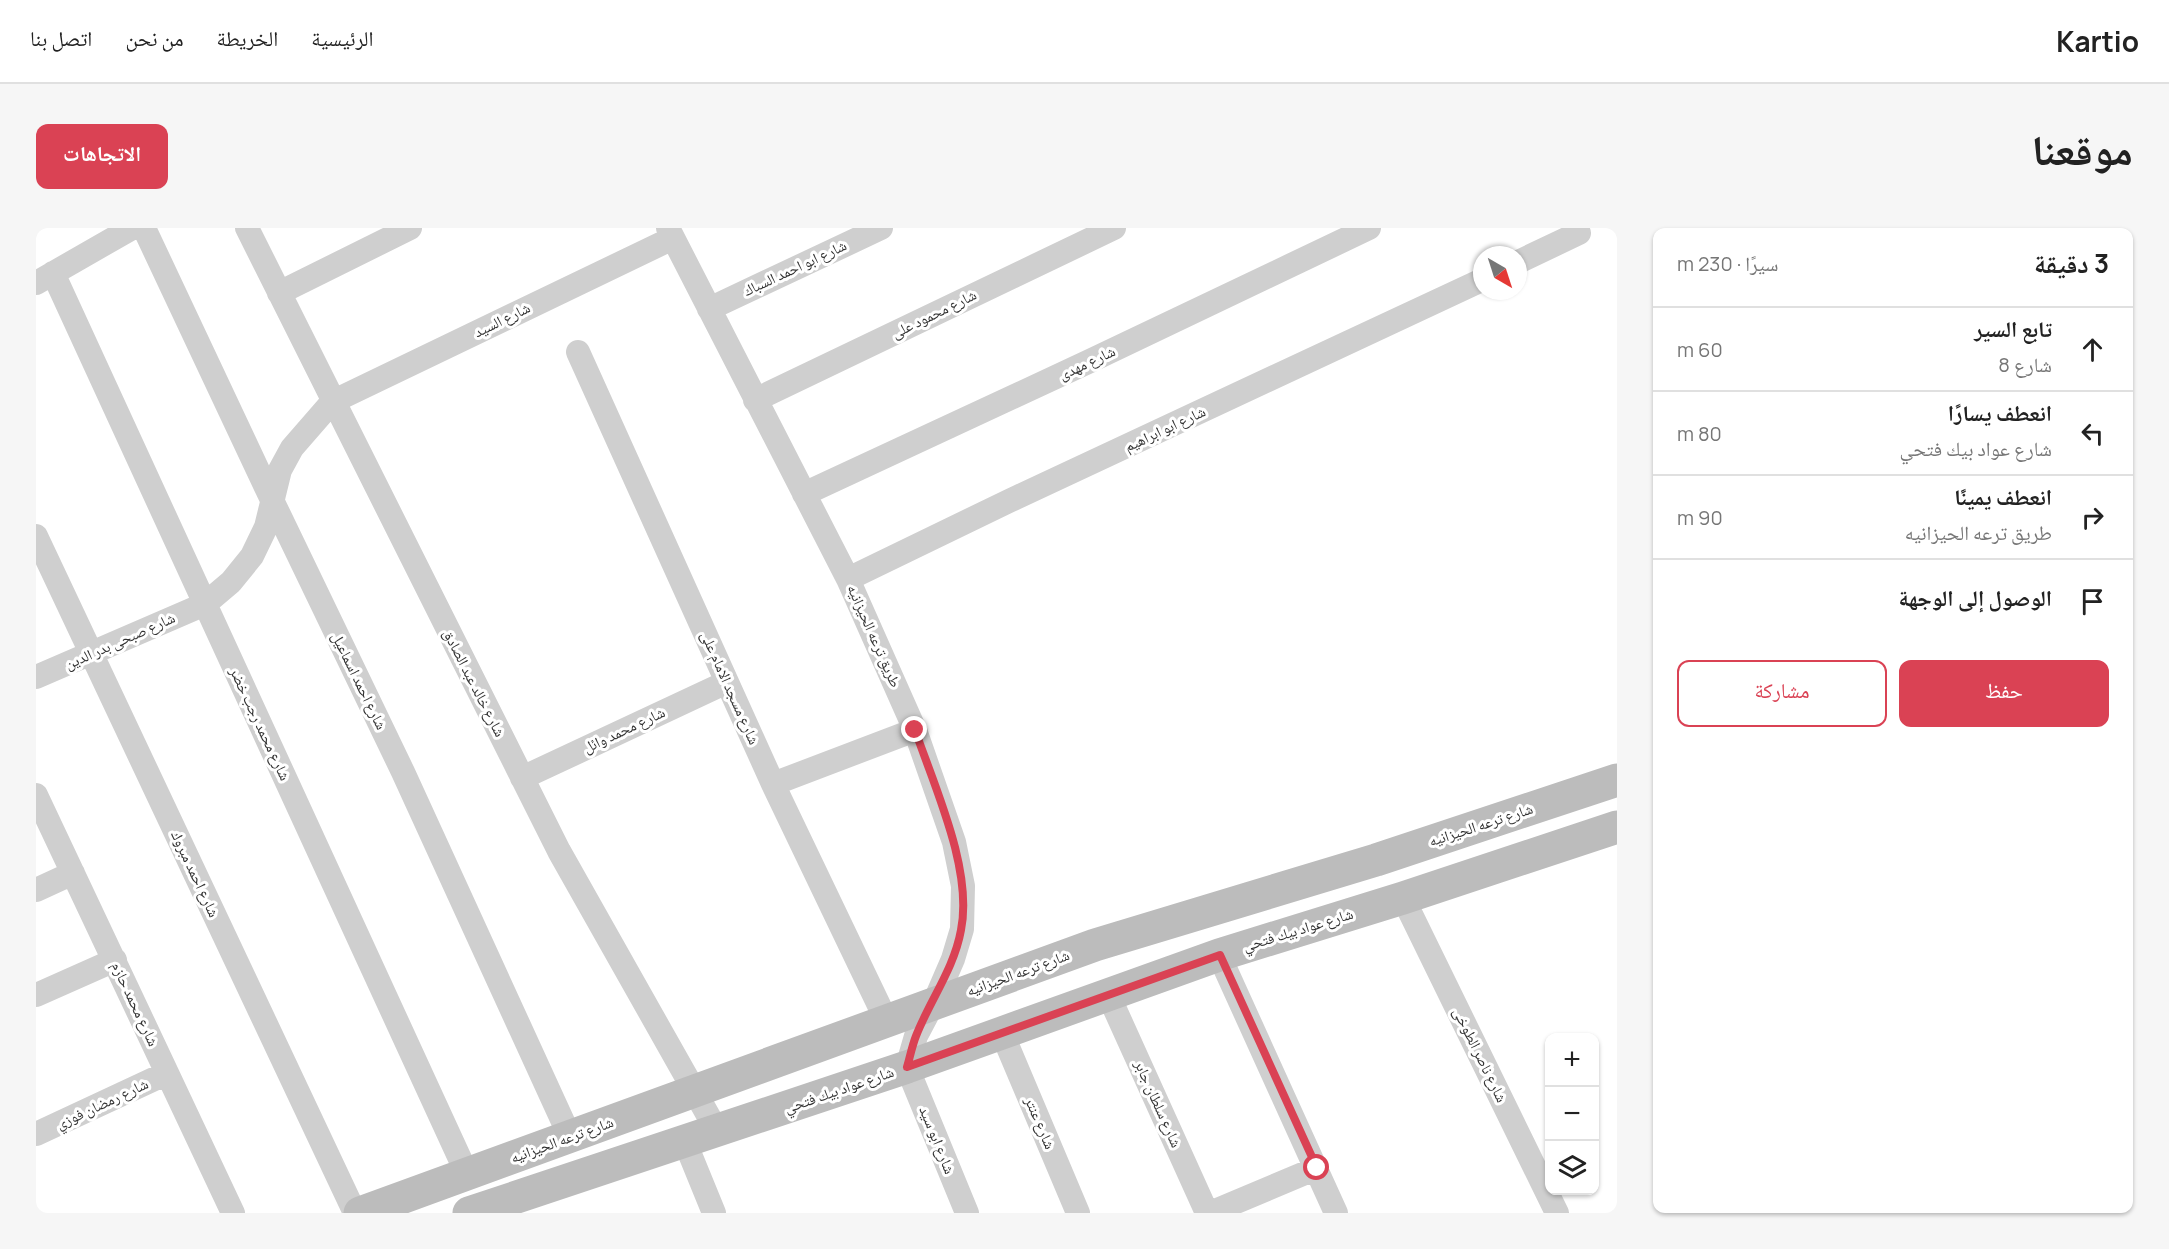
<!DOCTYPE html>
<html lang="ar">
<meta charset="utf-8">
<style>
:root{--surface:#fff;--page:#f6f6f6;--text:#222;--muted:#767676;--line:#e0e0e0;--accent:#da4254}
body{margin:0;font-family:Manrope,"Noto Naskh Arabic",sans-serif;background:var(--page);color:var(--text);direction:rtl}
.controls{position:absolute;right:18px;bottom:18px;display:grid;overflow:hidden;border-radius:12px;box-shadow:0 2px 4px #0004}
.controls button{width:54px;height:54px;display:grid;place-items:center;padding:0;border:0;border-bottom:2px solid var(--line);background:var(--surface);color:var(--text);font:30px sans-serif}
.compass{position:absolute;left:1437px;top:18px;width:54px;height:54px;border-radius:50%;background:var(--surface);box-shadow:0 2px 4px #0004;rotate:141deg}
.stop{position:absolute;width:18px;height:18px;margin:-14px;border:4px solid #da4254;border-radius:50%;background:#fff}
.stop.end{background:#da4254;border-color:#fff;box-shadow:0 2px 6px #0008}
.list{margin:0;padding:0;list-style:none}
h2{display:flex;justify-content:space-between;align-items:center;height:78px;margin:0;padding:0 24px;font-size:26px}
h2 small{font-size:20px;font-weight:400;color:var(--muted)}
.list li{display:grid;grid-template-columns:39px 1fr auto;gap:18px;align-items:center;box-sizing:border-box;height:84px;padding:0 24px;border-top:2px solid var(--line)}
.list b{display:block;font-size:22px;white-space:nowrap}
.list p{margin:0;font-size:20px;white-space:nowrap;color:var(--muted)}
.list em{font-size:20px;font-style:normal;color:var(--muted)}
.actions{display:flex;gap:12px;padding:18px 24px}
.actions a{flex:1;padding:14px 0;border:2px solid var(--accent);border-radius:12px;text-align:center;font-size:21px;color:var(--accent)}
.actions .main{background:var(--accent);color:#fff}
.icon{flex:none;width:33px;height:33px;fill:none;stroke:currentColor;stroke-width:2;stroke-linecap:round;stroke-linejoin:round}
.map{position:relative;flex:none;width:1581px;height:985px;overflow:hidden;direction:ltr;border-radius:12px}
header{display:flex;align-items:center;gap:36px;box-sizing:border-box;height:84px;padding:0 30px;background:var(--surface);border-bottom:2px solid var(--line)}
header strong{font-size:28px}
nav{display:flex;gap:33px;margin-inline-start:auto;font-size:21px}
.intro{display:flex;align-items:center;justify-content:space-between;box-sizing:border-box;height:144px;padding:0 36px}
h1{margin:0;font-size:42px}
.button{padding:15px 27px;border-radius:12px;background:var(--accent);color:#fff;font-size:21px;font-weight:700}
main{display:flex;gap:36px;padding:0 36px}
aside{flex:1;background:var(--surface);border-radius:12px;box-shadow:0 2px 4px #0004}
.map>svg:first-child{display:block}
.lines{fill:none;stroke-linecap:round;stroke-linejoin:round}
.street{stroke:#cfcfcf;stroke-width:24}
.secondary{stroke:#bcbcbc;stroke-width:33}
.route{stroke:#da4254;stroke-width:8}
.labels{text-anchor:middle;stroke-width:6;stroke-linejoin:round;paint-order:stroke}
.street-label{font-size:15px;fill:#323232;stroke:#fff}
</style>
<header>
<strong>Kartio</strong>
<nav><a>الرئيسية</a><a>الخريطة</a><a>من نحن</a><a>اتصل بنا</a></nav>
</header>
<div class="intro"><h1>موقعنا</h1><a class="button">الاتجاهات</a></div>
<main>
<aside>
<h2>3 دقيقة<small>سيرًا · 230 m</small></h2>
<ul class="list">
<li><svg class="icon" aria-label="ahead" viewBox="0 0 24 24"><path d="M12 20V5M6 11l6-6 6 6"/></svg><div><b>تابع السير</b><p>شارع 8</p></div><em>60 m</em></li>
<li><svg class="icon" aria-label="left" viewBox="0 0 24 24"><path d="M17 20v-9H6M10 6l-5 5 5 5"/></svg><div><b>انعطف يسارًا</b><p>شارع عواد بيك فتحي</p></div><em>80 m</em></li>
<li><svg class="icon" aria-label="right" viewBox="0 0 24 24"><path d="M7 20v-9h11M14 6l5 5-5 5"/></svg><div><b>انعطف يمينًا</b><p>طريق ترعه الحيزانيه</p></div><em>90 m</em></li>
<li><svg class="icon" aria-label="arrive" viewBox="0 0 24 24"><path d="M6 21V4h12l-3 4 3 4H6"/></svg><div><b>الوصول إلى الوجهة</b></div></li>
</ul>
<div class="actions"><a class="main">حفظ</a><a>مشاركة</a></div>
</aside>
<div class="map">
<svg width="1581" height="985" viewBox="0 0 1581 985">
<rect width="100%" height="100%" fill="#fff"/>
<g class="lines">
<!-- street -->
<path class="street" d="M108,0L236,272L367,544L534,909
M211,0L523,623L681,903
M632,0L812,351L879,502L918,614L927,658L926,701L917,731L901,768L880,808L871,839L931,985
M1482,34L1543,5
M17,45L431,946
M0,55L96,0
M243,65L374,0
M673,81L845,0
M542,124L737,556L851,794
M719,172L1078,0
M768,266L1054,133L1333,0
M0,308L319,985
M812,351L973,273L1446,52
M0,449L169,376L195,354L216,328L230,299L244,242L256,220L296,174L637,10
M486,550L691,454
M737,556L879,502
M0,567L197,985
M0,662L37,645
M1367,670L1521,985
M1183,727L1300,985
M1072,766L1171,985
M0,767L79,732
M966,805L1042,985
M0,906L131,845
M649,914L678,985
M1174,985L1281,940"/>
<!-- secondary -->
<path class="secondary" d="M324,985L1059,717L1340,632L1581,552
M433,985L871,839L1183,727L1367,670L1581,599"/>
</g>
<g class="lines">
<!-- route -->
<path class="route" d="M879,502C899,560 937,642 925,702C918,741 894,772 880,808C876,818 874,829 871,839L1184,727L1281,940"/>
</g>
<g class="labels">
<!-- street labels -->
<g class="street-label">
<text transform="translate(759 40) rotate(-25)" y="5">شارع ابو احمد السباك</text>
<text transform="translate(898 86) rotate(-26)" y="5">شارع محمود على</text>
<text transform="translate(466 92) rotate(-26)" y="5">شارع السيد</text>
<text transform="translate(1051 135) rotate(-25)" y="5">شارع مهدى</text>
<text transform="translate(1129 201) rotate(-25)" y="5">شارع ابو ابراهيم</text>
<text transform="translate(838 408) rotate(66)" y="5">طريق ترعه الحيزانيه</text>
<text transform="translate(84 413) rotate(-24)" y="5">شارع صبحى بدر الدين</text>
<text transform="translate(323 453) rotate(64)" y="5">شارع احمد اسماعيل</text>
<text transform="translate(438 455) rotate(63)" y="5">شارع خالد عبد الصادق</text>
<text transform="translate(694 460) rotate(66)" y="5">شارع مسجد الامام على</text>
<text transform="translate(224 496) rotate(65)" y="5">شارع محمد رجب خضر</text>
<text transform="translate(588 502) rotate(-25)" y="5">شارع محمد وائل</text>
<text transform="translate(1445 597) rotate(-18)" y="5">شارع ترعه الحيزانيه</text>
<text transform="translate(159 646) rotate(65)" y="5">شارع احمد مبروك</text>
<text transform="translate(1262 702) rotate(-17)" y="5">شارع عواد بيك فتحي</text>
<text transform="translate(982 745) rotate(-20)" y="5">شارع ترعه الحيزانيه</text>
<text transform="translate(99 776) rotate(65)" y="5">شارع محمد حازم</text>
<text transform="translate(1444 827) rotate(64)" y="5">شارع ناصر الطوخى</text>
<text transform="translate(803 862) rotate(-19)" y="5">شارع عواد بيك فتحي</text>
<text transform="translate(66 876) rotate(-25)" y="5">شارع رمضان فوزي</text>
<text transform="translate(1122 876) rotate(66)" y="5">شارع سلطان جابر</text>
<text transform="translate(1004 895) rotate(67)" y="5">شارع عنتر</text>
<text transform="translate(526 912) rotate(-20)" y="5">شارع ترعه الحيزانيه</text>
<text transform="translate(901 912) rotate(68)" y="5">شارع ابو سيد</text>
</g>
</g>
</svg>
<div class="controls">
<button>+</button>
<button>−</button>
<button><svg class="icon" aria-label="layers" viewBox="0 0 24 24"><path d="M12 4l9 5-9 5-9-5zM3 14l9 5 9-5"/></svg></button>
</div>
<svg class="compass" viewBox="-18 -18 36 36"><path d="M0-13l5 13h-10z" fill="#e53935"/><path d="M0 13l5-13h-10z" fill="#767676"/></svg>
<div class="stop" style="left:1281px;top:940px"></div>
<div class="stop end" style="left:879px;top:502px"></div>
</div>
</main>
